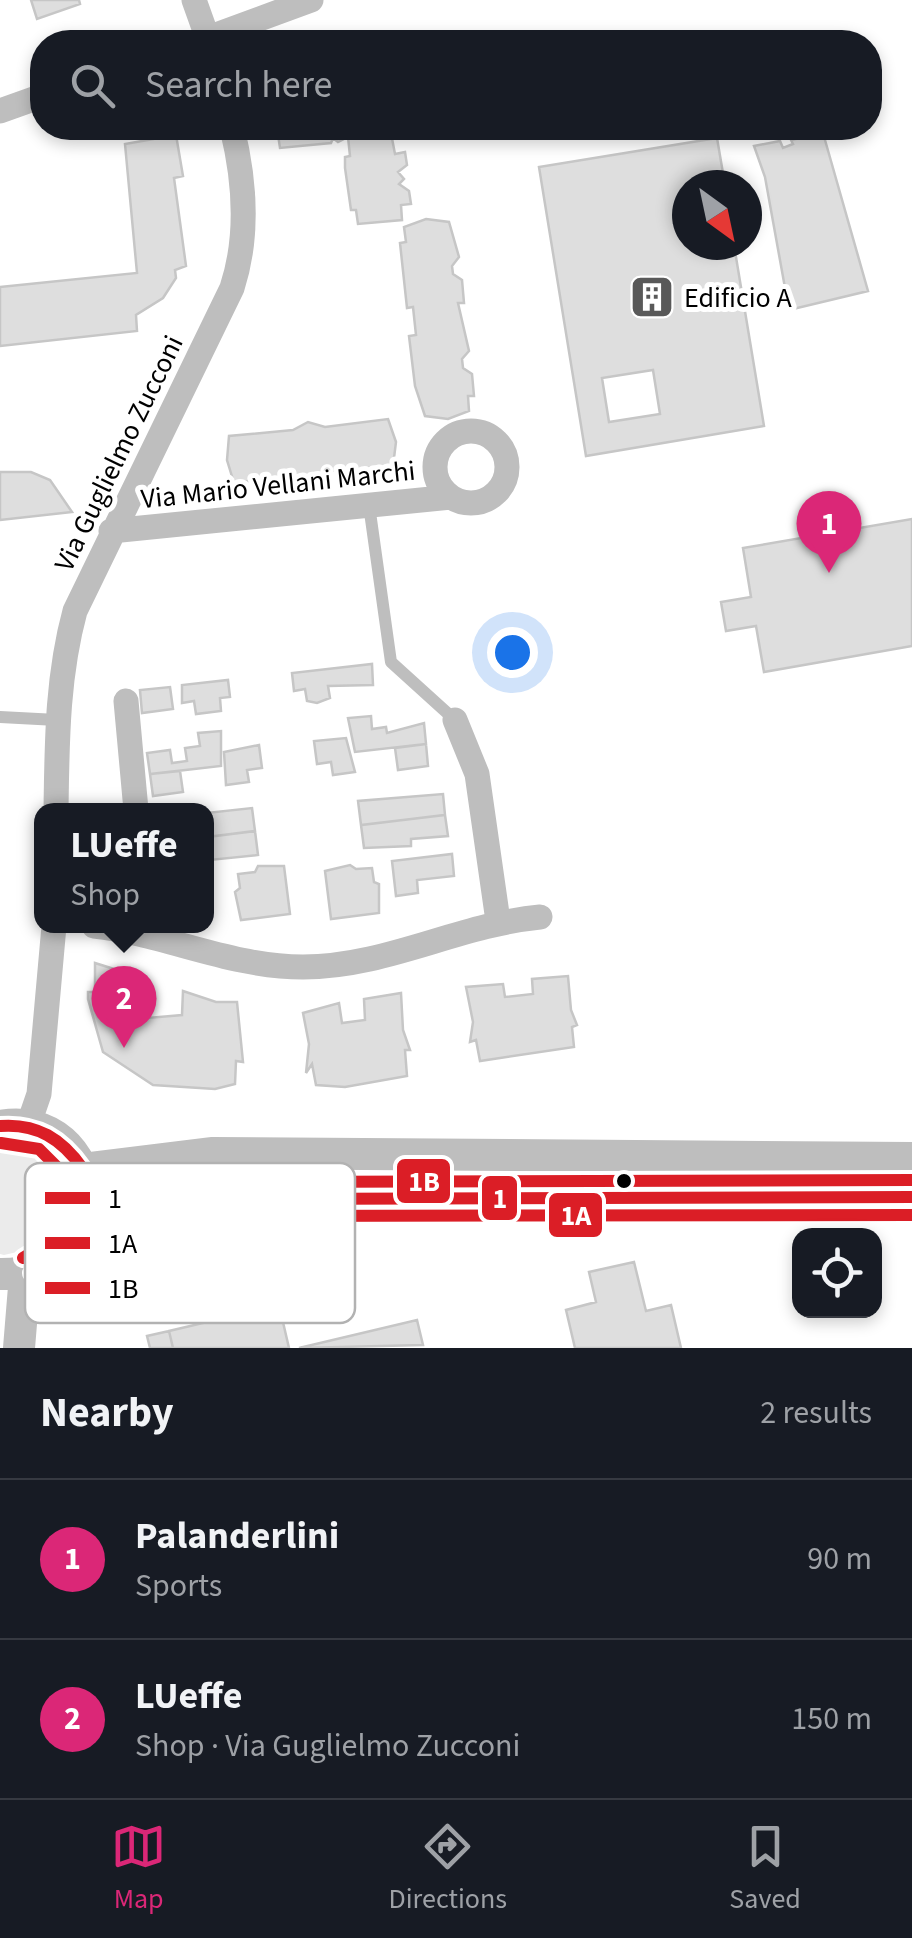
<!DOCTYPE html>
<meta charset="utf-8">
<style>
:root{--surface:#171b24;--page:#242831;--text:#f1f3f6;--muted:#9ea1a6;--line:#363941;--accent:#db2777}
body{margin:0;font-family:"Source Sans 3",sans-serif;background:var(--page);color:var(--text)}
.controls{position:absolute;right:30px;bottom:30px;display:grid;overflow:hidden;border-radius:20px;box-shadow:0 5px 15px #0003}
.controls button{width:90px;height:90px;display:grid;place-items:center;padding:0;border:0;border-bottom:2px solid var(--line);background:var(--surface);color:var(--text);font:50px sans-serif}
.compass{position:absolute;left:672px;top:170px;width:90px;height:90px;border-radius:50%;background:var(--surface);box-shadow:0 5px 15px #0003;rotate:147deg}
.you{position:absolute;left:512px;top:652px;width:35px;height:35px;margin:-25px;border:8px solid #fff;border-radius:50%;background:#1a73e8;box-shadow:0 0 0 15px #1a73e833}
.badge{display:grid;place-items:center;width:65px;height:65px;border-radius:50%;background:var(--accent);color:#fff;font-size:32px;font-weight:700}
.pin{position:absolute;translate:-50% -82px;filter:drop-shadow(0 2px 5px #0008)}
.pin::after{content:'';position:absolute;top:52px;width:35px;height:30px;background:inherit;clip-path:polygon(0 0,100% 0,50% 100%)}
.popup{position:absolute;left:34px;top:803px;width:180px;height:130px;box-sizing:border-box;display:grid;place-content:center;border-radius:20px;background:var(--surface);filter:drop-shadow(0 2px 8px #0005);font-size:32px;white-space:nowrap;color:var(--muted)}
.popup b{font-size:38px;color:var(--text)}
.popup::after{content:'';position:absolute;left:50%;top:100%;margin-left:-20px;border:20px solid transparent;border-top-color:var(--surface)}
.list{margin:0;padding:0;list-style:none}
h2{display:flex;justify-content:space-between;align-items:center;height:130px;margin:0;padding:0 40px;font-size:42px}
h2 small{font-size:32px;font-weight:400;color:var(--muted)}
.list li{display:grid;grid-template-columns:65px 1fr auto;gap:30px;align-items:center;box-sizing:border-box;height:160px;padding:0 40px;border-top:2px solid var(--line)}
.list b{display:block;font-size:38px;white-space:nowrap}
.list p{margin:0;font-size:32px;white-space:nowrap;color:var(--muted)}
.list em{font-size:32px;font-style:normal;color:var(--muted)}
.icon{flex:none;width:55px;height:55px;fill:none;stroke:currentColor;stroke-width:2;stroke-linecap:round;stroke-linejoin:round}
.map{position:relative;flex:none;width:912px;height:1348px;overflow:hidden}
.search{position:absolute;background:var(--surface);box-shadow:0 5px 15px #0003;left:30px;right:30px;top:30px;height:110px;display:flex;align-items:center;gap:25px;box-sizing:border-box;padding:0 35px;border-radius:40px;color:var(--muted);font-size:38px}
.sheet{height:450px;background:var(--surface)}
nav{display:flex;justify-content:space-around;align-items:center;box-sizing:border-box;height:140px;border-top:2px solid var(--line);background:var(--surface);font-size:28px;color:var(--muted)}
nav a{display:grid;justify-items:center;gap:5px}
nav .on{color:var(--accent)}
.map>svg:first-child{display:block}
.green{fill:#ebebeb}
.building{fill:#dedede;stroke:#c6c6c6;stroke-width:2.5;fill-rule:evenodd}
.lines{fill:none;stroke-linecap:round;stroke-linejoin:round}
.service{stroke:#bebebe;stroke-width:12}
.minor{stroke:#bebebe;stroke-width:25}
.tertiary{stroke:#bebebe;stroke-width:32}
.bus-1-casing{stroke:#fff;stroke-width:20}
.bus-2-casing{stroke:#fff;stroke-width:20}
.bus-3-casing{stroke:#fff;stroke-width:20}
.bus-1{stroke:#db1e26;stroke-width:12}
.bus-2{stroke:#db1e26;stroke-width:12}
.bus-3{stroke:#db1e26;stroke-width:12}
.bus-dot{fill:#000;stroke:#fff;stroke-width:4}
.labels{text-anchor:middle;stroke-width:10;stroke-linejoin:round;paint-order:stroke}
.poi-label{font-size:28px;fill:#000;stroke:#fff;text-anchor:start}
.street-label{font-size:28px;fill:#000;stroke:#fff}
.key{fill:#fff;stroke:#b2b2b2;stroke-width:2.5}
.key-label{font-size:28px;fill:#000}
.line-badge{stroke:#fff;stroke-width:4}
.badge-label{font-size:28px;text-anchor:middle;font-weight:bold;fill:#fff}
</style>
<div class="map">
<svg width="912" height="1348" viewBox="0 0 912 1348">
<rect width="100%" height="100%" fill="#fff"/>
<!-- green -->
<path class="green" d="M19,1144C54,1154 71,1178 66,1214L43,1246L4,1255L0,1254V1146Z"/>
<!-- building -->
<path class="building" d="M31,0H79L80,4L37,19Z
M277,128H390L395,154L405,152L407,165L398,172L404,179L399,184L409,191L411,204L401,205L402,220L358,224L356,210H351L345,168V157L350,156L348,137L338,142L333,138L331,143L280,148Z
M823,133L868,291L789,310L765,177L754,146L780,141L783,148L793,144L791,140Z
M176,135L183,176L174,178L186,266L175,270L176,278L163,298L136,315L137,331L0,346V287L137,273L125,144Z
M717,138L725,185H687V245H734L764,426L586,456L539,167ZM653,370L660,414L609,422L602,378Z
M426,219L449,222L459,257L452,266L453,274L462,280L464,303H458L469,351L462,359L463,368L472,374L474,396H468L469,411L448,419L425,416L415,386L409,336L416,335L413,307L407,308L400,243L406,242L404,227Z
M388,419L396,442L393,466L330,471L314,479L298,475L234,483L227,460L229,436L293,430L308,422L325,427Z
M0,472H31L50,480L72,512L0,520Z
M912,519V646L764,672L756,626L726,631L721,602L751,597L743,548Z
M372,664L373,685L328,686L330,698L317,703L307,701L305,689L294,691L292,673Z
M228,680L230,697L220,698L221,711L196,714L194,701L182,703V685Z
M170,687L173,709L142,713L140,690Z
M371,716L372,729L386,727L387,733L424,723L426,744L355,752L348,718Z
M221,731V766L150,774L147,753L170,750L172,763L187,761L185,748L200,746L198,733Z
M346,738L355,772L333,775L331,762L317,764L314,741Z
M426,744L428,766L398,770L395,748Z
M259,745L262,768L247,770L249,782L226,785L224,752Z
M180,771L183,792L153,796L150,774Z
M443,794L445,815L361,825L358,801Z
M252,808L255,831L207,837L206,813Z
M445,815L448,836L411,839V846L364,848L361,825Z
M255,831L258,855L210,860L207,837Z
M452,854L454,876L417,880L418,893L396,896L392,861Z
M350,865L356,869L372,868L374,882L379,884V913L331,919L325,871Z
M258,866H284L290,914L241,920L235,892L240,888L238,874L255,872Z
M95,963L149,980L148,1018L182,1015L183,991L216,1002H237L243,1062L236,1061L235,1084L215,1089L153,1085L103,1052L88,999V992H95Z
M568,976L571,1010L577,1025L572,1027L574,1047L480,1061L476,1040L470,1042L473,1022L466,987L503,984L505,997L533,994L532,979Z
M401,993L403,1030L410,1050H405L407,1076L345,1087L316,1085L312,1064L306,1073L309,1044L303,1013L339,1003L342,1023L365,1020L364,999Z
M634,1262L646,1311L671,1305L681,1348H575L566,1310L596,1302L589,1272Z
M279,1305L289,1348H173L169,1331Z
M417,1320L423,1345L299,1348Z
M169,1331L173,1348H150L147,1336Z"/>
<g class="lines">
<!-- service -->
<path class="service" d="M369,505L391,662L455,720
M0,717L57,720"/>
<!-- minor -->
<path class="minor" d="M194,0L209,42
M197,42L311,0
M0,111L42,96
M435 467a36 36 0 1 1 72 0a36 36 0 1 1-72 0Z
M111,531L451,497
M126,701L136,810
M455,720L477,774L498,921
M56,810C57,743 57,677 75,611L232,288C249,236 245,181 232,128
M94,926C165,934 230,967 303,967C386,967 458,925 540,917
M28,1126L39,1094L54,926"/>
<!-- tertiary -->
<path class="tertiary" d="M0,1126C105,1107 128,1275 0,1274
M83,1169L213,1153L912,1158
M88,1212L212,1199L912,1197
M19,1348L24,1287L32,1273"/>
<defs>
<path id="bus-1" d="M0,1126C37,1123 62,1139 83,1169
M88,1212L212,1199L912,1197
M32,1273L70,1250L88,1212"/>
<path id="bus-2" d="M1,1143L39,1149L69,1179
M90,1229L213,1216L912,1215
M41,1288L83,1262L104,1219"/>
<path id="bus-3" d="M86,1195L212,1182L912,1180
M23,1258L56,1238L72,1205"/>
</defs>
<!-- bus-1 casing -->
<use href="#bus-1" class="bus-1-casing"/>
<!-- bus-2 casing -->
<use href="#bus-2" class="bus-2-casing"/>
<!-- bus-3 casing -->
<use href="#bus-3" class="bus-3-casing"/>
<!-- bus-1 -->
<use href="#bus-1" class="bus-1"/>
<!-- bus-2 -->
<use href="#bus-2" class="bus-2"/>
<!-- bus-3 -->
<use href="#bus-3" class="bus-3"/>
</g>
<!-- icons -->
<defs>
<symbol id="building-square" viewBox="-11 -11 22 22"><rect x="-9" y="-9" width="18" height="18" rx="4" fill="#595959" stroke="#fff"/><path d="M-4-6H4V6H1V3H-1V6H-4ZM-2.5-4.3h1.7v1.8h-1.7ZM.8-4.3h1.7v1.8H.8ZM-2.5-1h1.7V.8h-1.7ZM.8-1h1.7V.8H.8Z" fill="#fff"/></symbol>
</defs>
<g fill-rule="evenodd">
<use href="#building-square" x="627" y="272" width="50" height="50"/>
</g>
<!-- markers -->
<circle class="bus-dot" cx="624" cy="1181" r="9"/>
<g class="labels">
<!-- poi labels -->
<g class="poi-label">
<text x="684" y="307">Edificio A</text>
</g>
<!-- street labels -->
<g class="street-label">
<text transform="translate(118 453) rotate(-64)" y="10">Via Guglielmo Zucconi</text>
<text transform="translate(278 484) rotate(-6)" y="10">Via Mario Vellani Marchi</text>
</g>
</g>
<!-- legend -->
<rect x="25" y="1163" width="330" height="160" rx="15" class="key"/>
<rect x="45" y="1192" width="45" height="12" fill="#db1e26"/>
<rect x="45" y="1237" width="45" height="12" fill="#db1e26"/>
<rect x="45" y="1282" width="45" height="12" fill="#db1e26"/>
<g class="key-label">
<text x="108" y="1208">1</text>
<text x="108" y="1253">1A</text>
<text x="108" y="1298">1B</text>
</g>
<g class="line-badge">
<rect x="395" y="1157" width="57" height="48" rx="10" fill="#db1e26"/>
<rect x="480" y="1174" width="39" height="48" rx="10" fill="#db1e26"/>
<rect x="547" y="1191" width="57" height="48" rx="10" fill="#db1e26"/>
</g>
<g class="badge-label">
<text x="424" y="1191">1B</text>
<text x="500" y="1208">1</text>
<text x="576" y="1225">1A</text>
</g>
</svg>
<div class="controls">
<button><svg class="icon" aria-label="locate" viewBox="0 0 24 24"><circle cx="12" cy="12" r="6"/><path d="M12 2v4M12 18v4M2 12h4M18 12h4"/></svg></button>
</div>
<svg class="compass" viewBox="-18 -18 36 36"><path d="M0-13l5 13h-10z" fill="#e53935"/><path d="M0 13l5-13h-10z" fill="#9ea1a6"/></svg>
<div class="you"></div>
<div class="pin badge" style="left:829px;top:573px">1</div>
<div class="pin badge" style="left:124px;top:1048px">2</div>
<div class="popup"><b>LUeffe</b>Shop</div>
<div class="search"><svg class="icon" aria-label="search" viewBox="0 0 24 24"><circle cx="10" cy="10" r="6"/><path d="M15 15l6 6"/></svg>Search here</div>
</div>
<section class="sheet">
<h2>Nearby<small>2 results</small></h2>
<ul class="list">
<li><span class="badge">1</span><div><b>Palanderlini</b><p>Sports</p></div><em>90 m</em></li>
<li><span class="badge">2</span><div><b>LUeffe</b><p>Shop · Via Guglielmo Zucconi</p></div><em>150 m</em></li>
</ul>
</section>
<nav>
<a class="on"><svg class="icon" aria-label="map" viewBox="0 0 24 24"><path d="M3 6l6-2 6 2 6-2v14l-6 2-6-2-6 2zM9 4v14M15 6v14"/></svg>Map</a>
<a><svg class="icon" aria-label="directions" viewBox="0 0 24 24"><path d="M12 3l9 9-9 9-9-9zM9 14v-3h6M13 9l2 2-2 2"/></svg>Directions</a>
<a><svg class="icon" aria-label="saved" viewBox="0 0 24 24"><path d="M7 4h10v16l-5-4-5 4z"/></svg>Saved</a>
</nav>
